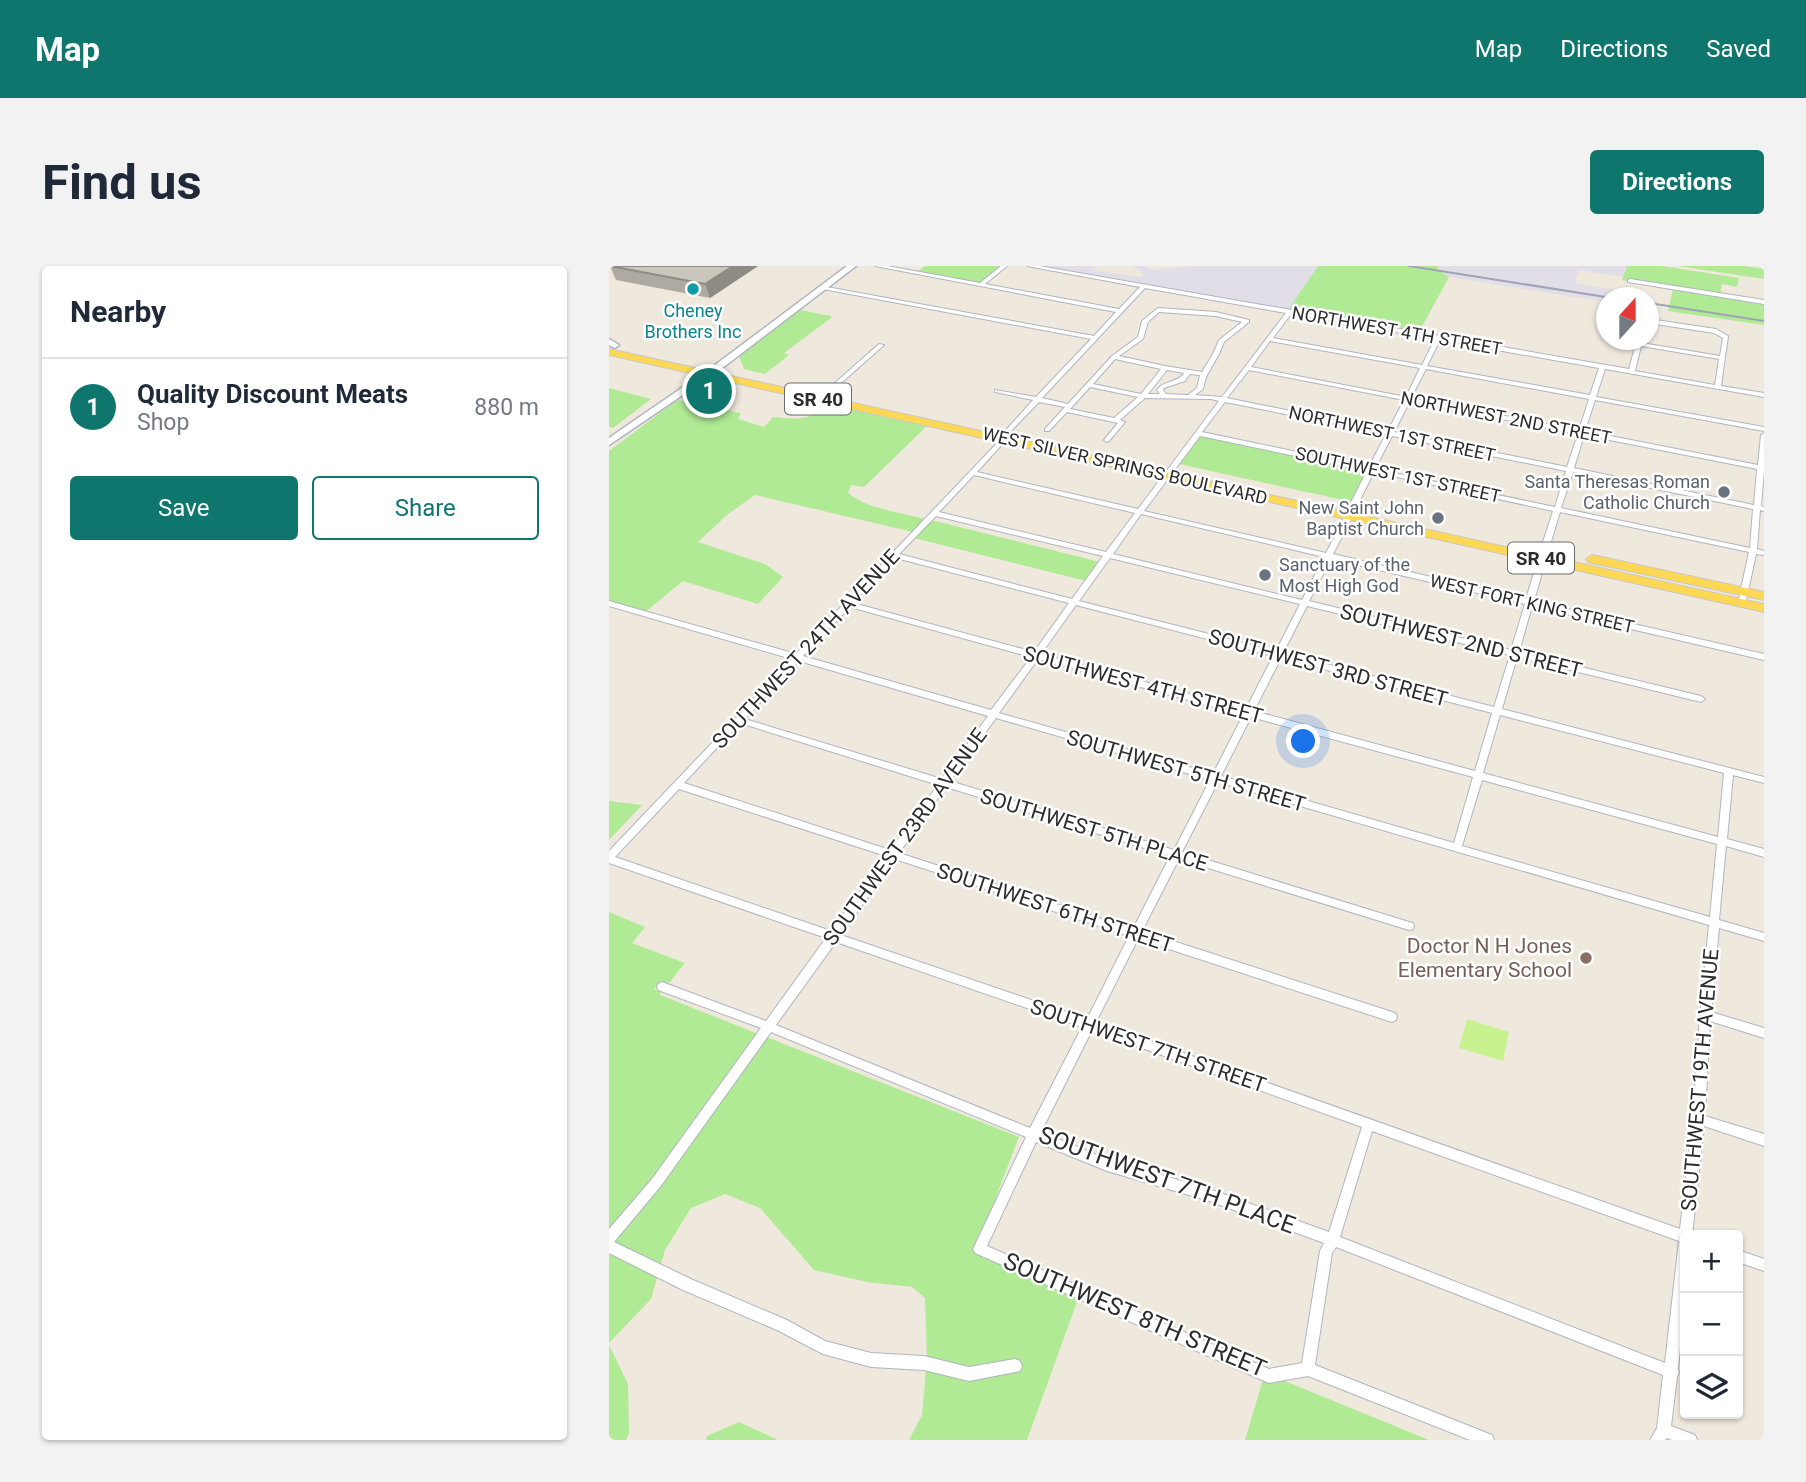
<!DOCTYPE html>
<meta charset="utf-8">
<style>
:root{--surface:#fff;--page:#f2f2f3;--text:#1f2937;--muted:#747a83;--line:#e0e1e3;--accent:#0f766e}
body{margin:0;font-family:Roboto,sans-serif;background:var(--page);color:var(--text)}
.controls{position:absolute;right:21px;bottom:21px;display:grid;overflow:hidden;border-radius:7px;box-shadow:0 2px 5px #0004}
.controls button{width:63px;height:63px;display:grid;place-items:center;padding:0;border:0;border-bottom:2px solid var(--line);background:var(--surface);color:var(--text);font:35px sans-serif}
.compass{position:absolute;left:987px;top:21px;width:63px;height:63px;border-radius:50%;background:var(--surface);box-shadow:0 2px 5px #0004;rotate:21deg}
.you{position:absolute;left:695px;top:476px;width:24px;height:24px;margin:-18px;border:5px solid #fff;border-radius:50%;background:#1a73e8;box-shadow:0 0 0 10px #1a73e833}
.badge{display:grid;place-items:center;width:46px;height:46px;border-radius:50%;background:var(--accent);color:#fff;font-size:23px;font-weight:700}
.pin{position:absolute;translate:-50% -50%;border:4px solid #fff;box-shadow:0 2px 7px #0006}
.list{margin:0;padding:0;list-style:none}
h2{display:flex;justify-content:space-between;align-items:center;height:91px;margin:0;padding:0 28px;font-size:30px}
h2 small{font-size:23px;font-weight:400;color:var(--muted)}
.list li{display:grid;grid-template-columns:46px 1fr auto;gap:21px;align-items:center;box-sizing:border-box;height:98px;padding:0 28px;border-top:2px solid var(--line)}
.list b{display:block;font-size:26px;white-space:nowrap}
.list p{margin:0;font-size:23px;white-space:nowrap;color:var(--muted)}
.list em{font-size:23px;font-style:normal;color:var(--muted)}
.actions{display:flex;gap:14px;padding:21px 28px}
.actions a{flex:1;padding:16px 0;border:2px solid var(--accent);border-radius:7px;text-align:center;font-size:24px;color:var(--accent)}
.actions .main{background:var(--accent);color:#fff}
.icon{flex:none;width:38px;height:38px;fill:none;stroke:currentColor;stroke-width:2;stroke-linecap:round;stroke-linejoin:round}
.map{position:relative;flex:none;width:1155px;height:1174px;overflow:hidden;border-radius:7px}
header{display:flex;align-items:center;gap:42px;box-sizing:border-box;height:98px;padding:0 35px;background:var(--accent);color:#fff}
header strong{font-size:33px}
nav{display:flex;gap:38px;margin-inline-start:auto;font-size:24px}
.intro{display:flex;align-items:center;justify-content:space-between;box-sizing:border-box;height:168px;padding:0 42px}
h1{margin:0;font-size:49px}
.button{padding:18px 32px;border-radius:7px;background:var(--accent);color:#fff;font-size:24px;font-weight:700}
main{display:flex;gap:42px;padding:0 42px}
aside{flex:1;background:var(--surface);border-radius:7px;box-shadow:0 2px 5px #0004}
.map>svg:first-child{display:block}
.industrial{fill:#e1dee7}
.green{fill:#b1ea95}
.pitch{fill:#c8f290}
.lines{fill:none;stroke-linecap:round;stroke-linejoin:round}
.street-casing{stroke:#b1b4c1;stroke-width:2}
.secondary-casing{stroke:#b1b4c1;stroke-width:3}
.primary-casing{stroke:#c8c8c8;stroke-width:2}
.street{fill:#fff;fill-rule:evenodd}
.secondary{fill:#fff;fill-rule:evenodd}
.primary{fill:#fed854;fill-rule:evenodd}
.rail{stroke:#9fa3b8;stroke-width:2}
.wall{fill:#aeaaa2}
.shaded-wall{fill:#8d8b84}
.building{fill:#cac6bc;stroke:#8d8b84;stroke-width:2}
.culture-dot{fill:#0f9aa8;stroke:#fff;stroke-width:2.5}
.worship-dot{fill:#6b7280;stroke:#fff;stroke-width:2.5}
.education-dot{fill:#8d6e63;stroke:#fff;stroke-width:2.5}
.labels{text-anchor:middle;stroke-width:5;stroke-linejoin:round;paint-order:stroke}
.far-culture-label{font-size:18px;fill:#0d838f;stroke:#fff}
.far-street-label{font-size:18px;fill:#2c2c2c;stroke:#fff}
.far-worship-label{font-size:18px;fill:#5b616d;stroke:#fff;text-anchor:end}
.shield{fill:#fff;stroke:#6b6b6b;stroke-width:2}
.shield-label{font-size:19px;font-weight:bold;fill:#2c2c2c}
.street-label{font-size:21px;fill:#2c2c2c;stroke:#fff}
.education-label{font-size:21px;fill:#785e54;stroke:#fff;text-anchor:end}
.near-street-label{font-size:24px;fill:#2c2c2c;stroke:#fff}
</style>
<header>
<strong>Map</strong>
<nav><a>Map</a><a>Directions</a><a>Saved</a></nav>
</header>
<div class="intro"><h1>Find us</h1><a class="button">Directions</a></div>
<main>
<aside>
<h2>Nearby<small></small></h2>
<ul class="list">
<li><span class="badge">1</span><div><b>Quality Discount Meats</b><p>Shop</p></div><em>880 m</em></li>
</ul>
<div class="actions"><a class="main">Save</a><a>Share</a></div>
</aside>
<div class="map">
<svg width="1155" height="1174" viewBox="0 0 1155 1174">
<rect width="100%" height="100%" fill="#efe8dd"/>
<!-- industrial -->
<path class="industrial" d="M429,0H487L484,4L530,11L534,10V7L523,0H536L544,4L584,0H709L679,44Z
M829,0H1018L1014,11L970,4L966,17L1010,25L1007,31L998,32L997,36L840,11L828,2Z"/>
<!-- green -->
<path class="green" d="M316,0H393L371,18L308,6Z
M709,0H829L828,3L840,11L810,66L679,44Z
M1018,0H1053L1130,12L1128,21L1113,18L1111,28L1013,14Z
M1069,0H1135L1155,3V13Z
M1064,23L1155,39V59L1059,45Z
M186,43L222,50V52L175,87L180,89L156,108L135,103L130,90L171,59L168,57Z
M0,122L42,133L4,162L0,161Z
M68,134L132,147L129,153L155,161L164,151C181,152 195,156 210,145L208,136L318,160L255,221L242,219L239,227C260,244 291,246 316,253L304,266L146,229L119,248L89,276L156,298L174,311L149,338L74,315L35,347L0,337V185Z
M589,169L759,205L743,236L570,198Z
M322,254L491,296L477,315L305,272Z
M0,535L33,539L0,574Z
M0,646L36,661L23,677L76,697L60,717L52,715L45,723L52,726L51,729L410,871L366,986L469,1033L418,1174H300L313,1149L318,1093L316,1032L303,1021L258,1016L205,1004L151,942L116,928L82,942L56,984L42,1033L0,1077Z
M0,1079L19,1118L20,1167L17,1174H0Z
M656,1107L820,1174H636Z
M130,1156L169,1174H97L98,1170Z"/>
<!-- pitch -->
<path class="pitch" d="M858,753L900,766L894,795L850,782Z"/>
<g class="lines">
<defs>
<path id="street" d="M266,0H278L371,17L392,0H398L376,18L510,43L531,21L418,0H430L1020,103L1028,74H1034L1033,77L1111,90L1114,72L1105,67L1040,57V53L1107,63L1119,70L1112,120L1155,127V131L996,103L987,131L1155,161V165L986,134L976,165L1149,199L1152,169L1155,167V205L1152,240L1155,241V245L1151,244L1148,283L1155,285V289L1147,288L1136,339H1130L1129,337L1140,286L951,246L940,282L936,284L932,282L944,245L765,206L748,240L744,242L740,240L758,205L591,170L535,245L717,287L736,250L740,248L744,250L724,288L917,333L929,293L933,291L937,293L925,335L1155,388V394L923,340L910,386L1092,430L1096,433L1092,436L908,391L893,443L1155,511V517L1124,509L1118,573L1155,583V591L1117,580L1110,654L1155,667V675L1110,662L1102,746L1155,762V772L1101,755L1096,850L1155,868V880L1095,860L1083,969H1076V1032L1069,1103L1070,1106L1068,1111L1062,1160L1086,1169L1088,1174H1063L1058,1172L1056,1174H1041L1048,1162L1054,1109L727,981L723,987L706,1099L883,1169L885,1174H861L699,1110L660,1117L366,987L364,983L366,979L417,871L162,766L51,921L5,976L84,1014L178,1054L216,1075L262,1087L315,1090L360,1101L406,1093L411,1095L413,1100L411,1105L360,1115L315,1104L262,1101L214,1088L168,1064L74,1024L0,987V963L43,913L152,762L49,724L48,721L49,718L53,716L157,755L217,672L0,597V585L183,393L0,340V335L187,388L392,173L397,174L368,206L529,243L610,135L602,133L536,132L511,154L516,156L500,175L498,176L495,174L509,157L458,146L440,165H436V163L456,141L430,136L401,166H397V164L424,134L386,126V124L427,131L482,73L214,23L212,22V20L485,70L507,46ZM536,22L677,47L613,131L586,129L594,123L597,111L610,88L615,76L640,56V54L607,46L549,42L533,55L529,71L503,90L459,138L433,132ZM550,46L607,50L633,56L610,74L604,88L593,106L556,100L510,90L534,73L539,56ZM682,48L826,73L813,99L664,72ZM831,74L990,102L981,129L818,100ZM661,75L811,102L797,131L642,101ZM1032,80L1110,93L1106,119L1026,105ZM506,93L552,103L532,128L484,118ZM817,103L980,133L970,164L802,132ZM558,104L575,107C569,117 555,114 548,124L551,128H539ZM640,104L795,134L779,165L618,132ZM581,108L591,109L588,122L579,129L557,128L554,124L555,122L576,115ZM481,121L529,131L505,152L461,143ZM801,135L969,168L958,201L785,166ZM616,136L777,168L760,201L593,166ZM975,169L1148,203L1145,239L965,202ZM783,170L957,205L946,241L766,203ZM964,206L1144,243L1141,282L952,242ZM365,209L526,247L497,286L330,246ZM532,248L715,291L693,334L504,288ZM327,250L494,290L463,333L290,288ZM287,292L460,337L425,386L244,337ZM501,292L691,338L667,385L470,335ZM722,293L916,338L902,384L700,335ZM467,339L664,390L637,443L432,388ZM698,340L901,389L885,441L674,387ZM241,341L422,391L382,444L194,390ZM672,392L883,447L866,505L645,445ZM429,393L634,449L604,508L390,447ZM190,395L379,450L333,513L136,453ZM891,449L1115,507L1109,571L874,507ZM642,451L864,511L845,577L612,510ZM387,452L601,514L565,584L341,515ZM131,457L329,519L281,584L75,517ZM873,514L1108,578L1101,651L853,580ZM609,516L1100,659L1091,749L1084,853L1071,963L487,756L529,673L783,756L787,754L788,751L787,748L783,746L533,665L570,593L800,664L804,663L805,660L804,657L800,656L573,586ZM337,521L561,590L524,663L290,587ZM70,523L277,590L222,665L6,591ZM286,593L520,670L478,753L232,669ZM227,676L473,761L421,862L167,759ZM483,764L753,861L720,966L600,923L498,893L432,866ZM763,865L1070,975L1056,1097L731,971ZM427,876L498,905L600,935L715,977L711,985L693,1097L660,1103L378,980Z
M1021,13L1155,34V38L1019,16V14Z
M270,78L275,79L213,134H209V132Z
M1129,984L1155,993V1005L1129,996Z"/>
<path id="secondary" d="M238,0H247L112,103L0,179V172L106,99Z
M0,73L10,79L6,82L0,79Z"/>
<path id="primary" d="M0,83L1155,338V346L0,89Z
M983,289L1155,326V334L979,296L977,293Z"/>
</defs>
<!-- street casing -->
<use href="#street" class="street-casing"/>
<!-- secondary casing -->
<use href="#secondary" class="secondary-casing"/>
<!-- primary casing -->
<use href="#primary" class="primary-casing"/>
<!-- street -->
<use href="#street" class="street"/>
<!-- secondary -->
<use href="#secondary" class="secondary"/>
<!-- primary -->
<use href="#primary" class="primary"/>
<!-- rail -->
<path class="rail" d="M800,0L1003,32
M1040,37L1155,55"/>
</g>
<!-- wall -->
<path class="wall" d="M1,0H149L101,32L7,14Z
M113,119L114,123L104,130L86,126L85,123Z"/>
<!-- shaded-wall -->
<path class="shaded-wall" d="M124,0H149L101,32L96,18Z
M113,119L114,123L104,130L102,127Z"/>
<!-- building -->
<path class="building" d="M1,0H124L96,18Z
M95,115L113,119L102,127L85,123Z"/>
<!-- markers -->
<circle class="culture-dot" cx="84" cy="23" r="7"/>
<g class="worship-dot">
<circle cx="1115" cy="226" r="7"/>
<circle cx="829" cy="252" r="7"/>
<circle cx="656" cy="309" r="7"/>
</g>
<circle class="education-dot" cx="977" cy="692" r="7"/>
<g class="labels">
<!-- far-culture labels -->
<g class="far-culture-label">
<text x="84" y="51">Cheney<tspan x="84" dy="21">Brothers Inc</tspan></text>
</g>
<!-- far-street labels -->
<g class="far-street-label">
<text transform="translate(788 65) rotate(10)" y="6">NORTHWEST 4TH STREET</text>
<text transform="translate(897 152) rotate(11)" y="6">NORTHWEST 2ND STREET</text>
<text transform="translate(783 168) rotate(12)" y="6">NORTHWEST 1ST STREET</text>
<text transform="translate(516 200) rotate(13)" y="6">WEST SILVER SPRINGS BOULEVARD</text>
<text transform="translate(789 209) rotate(12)" y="6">SOUTHWEST 1ST STREET</text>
<text transform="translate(923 338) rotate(13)" y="6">WEST FORT KING STREET</text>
</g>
<!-- far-worship labels -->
<g class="far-worship-label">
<text x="1101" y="222">Santa Theresas Roman<tspan x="1101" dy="21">Catholic Church</tspan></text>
<text x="815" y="248">New Saint John<tspan x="815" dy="21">Baptist Church</tspan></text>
<text x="670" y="305" text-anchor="start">Sanctuary of the<tspan x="670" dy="21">Most High God</tspan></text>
</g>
<!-- shield labels -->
<g class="shield">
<rect x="176" y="117.5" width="66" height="31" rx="5"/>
<rect x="899" y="276.5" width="66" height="31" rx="5"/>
</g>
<g class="shield-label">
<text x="209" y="140">SR 40</text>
<text x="932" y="299">SR 40</text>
</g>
<!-- street labels -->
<g class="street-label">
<text transform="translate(852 375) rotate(14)" y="7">SOUTHWEST 2ND STREET</text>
<text transform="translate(197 383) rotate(-47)" y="7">SOUTHWEST 24TH AVENUE</text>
<text transform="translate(719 402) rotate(15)" y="7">SOUTHWEST 3RD STREET</text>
<text transform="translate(534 419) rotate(15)" y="7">SOUTHWEST 4TH STREET</text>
<text transform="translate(577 505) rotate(16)" y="7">SOUTHWEST 5TH STREET</text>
<text transform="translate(485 564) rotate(17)" y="7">SOUTHWEST 5TH PLACE</text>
<text transform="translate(296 571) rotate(-54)" y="7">SOUTHWEST 23RD AVENUE</text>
<text transform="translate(446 642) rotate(18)" y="7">SOUTHWEST 6TH STREET</text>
<text transform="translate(539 780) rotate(19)" y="7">SOUTHWEST 7TH STREET</text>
<text transform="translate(1091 814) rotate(-85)" y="7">SOUTHWEST 19TH AVENUE</text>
</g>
<!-- education labels -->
<g class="education-label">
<text x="963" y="687">Doctor N H Jones<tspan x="963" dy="24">Elementary School</tspan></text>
</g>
<!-- near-street labels -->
<g class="near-street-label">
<text transform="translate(558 914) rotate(20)" y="8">SOUTHWEST 7TH PLACE</text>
<text transform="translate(526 1049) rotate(23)" y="8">SOUTHWEST 8TH STREET</text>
</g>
</g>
</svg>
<div class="controls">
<button>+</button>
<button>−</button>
<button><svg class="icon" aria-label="layers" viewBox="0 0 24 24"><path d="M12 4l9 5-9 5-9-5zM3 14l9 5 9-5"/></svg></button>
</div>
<svg class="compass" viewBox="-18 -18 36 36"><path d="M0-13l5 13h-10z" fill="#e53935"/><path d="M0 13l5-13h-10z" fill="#747a83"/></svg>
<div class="you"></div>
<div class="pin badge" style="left:100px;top:125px">1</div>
</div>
</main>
